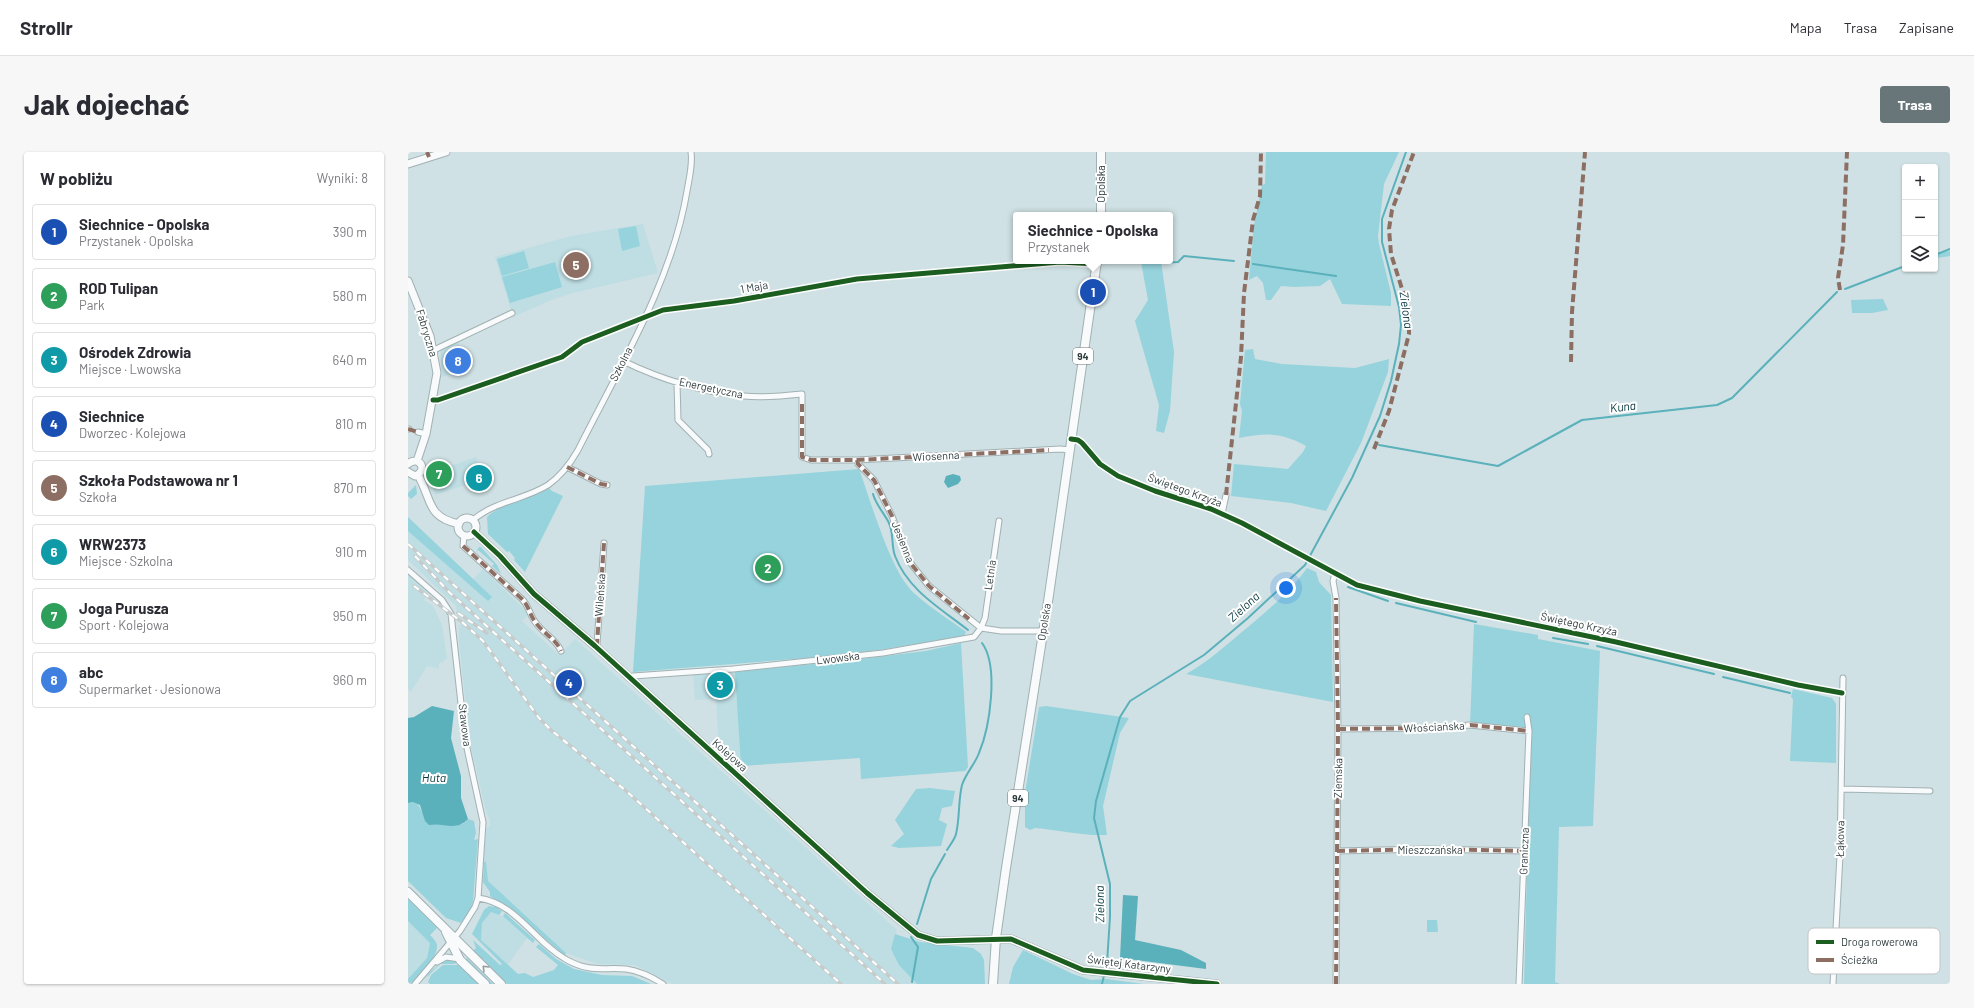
<!DOCTYPE html>
<html lang="pl">
<meta charset="utf-8">
<style>
:root{--surface:#fff;--page:#f7f7f7;--text:#2b2b33;--muted:#7c7c81;--line:#e1e1e2;--accent:#687679}
body{margin:0;font-family:Barlow,sans-serif;background:var(--page);color:var(--text)}
.controls{position:absolute;right:12px;top:12px;display:grid;overflow:hidden;border-radius:4px;box-shadow:0 1px 3px #0004}
.controls button{width:36px;height:36px;display:grid;place-items:center;padding:0;border:0;border-bottom:1px solid var(--line);background:var(--surface);color:var(--text);font:20px sans-serif}
.you{position:absolute;left:878px;top:436px;width:14px;height:14px;margin:-10px;border:3px solid #fff;border-radius:50%;background:#1a73e8;box-shadow:0 0 0 6px #1a73e833}
.badge{display:grid;place-items:center;width:26px;height:26px;border-radius:50%;background:var(--accent);color:#fff;font-size:13px;font-weight:700}
.pin{position:absolute;translate:-50% -50%;border:2px solid #fff;box-shadow:0 1px 4px #0006}
.popup{position:absolute;left:605px;top:60px;width:160px;height:52px;box-sizing:border-box;display:grid;place-content:center;border-radius:4px;background:var(--surface);filter:drop-shadow(0 1px 3px #0005);font-size:13px;white-space:nowrap;color:var(--muted)}
.popup b{font-size:15px;color:var(--text)}
.popup::after{content:'';position:absolute;left:50%;top:100%;margin-left:-8px;border:8px solid transparent;border-top-color:var(--surface)}
.list{margin:0;padding:0;list-style:none}
h2{display:flex;justify-content:space-between;align-items:center;height:52px;margin:0;padding:0 16px;font-size:17px}
h2 small{font-size:13px;font-weight:400;color:var(--muted)}
.list li{display:grid;grid-template-columns:26px 1fr auto;gap:12px;align-items:center;box-sizing:border-box;height:56px;margin:0 8px 8px;padding:0 8px;border:1px solid var(--line);border-radius:4px}
.list b{display:block;font-size:15px;white-space:nowrap}
.list p{margin:0;font-size:13px;white-space:nowrap;color:var(--muted)}
.list em{font-size:13px;font-style:normal;color:var(--muted)}
.icon{flex:none;width:22px;height:22px;fill:none;stroke:currentColor;stroke-width:2;stroke-linecap:round;stroke-linejoin:round}
.map{position:relative;flex:none;width:1542px;height:832px;overflow:hidden;border-radius:4px}
header{display:flex;align-items:center;gap:24px;box-sizing:border-box;height:56px;padding:0 20px;background:var(--surface);border-bottom:1px solid var(--line)}
header strong{font-size:19px}
nav{display:flex;gap:22px;margin-inline-start:auto;font-size:14px}
.intro{display:flex;align-items:center;justify-content:space-between;box-sizing:border-box;height:96px;padding:0 24px}
h1{margin:0;font-size:28px}
.button{padding:10px 18px;border-radius:4px;background:var(--accent);color:#fff;font-size:14px;font-weight:700}
main{display:flex;gap:24px;padding:0 24px}
aside{flex:1;background:var(--surface);border-radius:4px;box-shadow:0 1px 3px #0004}
.map>svg:first-child{display:block}
.built{fill:#bedee3}
.green{fill:#96d3dc}
.water{fill:#5bb1bb}
.lines{fill:none;stroke-linecap:round;stroke-linejoin:round}
.stream{stroke:#5bb1bb;stroke-width:2}
.street-casing{stroke:#a2b1b3;stroke-width:7}
.secondary-casing{stroke:#a2b1b3;stroke-width:9}
.primary-casing{stroke:#a2b1b3;stroke-width:10}
.street{stroke:#f8fafb;stroke-width:5}
.secondary{stroke:#f8fafb;stroke-width:7}
.primary{stroke:#f8fafb;stroke-width:8}
.rail-casing{stroke:#c6cccc;stroke-width:3.5}
.rail{stroke:#fff;stroke-width:2;stroke-dasharray:6;stroke-linecap:butt}
.quiet{stroke:#8d6e63;stroke-width:4;stroke-dasharray:8 4;stroke-linecap:butt}
.cycleway-casing{stroke:#fff;stroke-width:8}
.cycleway{stroke:#1b5e20;stroke-width:5}
.oneway{stroke:#949c9d}
.labels{text-anchor:middle;stroke-width:4;stroke-linejoin:round;paint-order:stroke}
.shield{fill:#fff;stroke:#6e7779;stroke-width:1}
.shield-label{font-size:10px;font-weight:bold;fill:#303d3f}
.street-label{font-size:11px;fill:#303d3f;stroke:#fff}
.water-label{font-size:12px;font-style:italic;fill:#003339;stroke:#fff}
.key{fill:#fff;stroke:#c1c5c5;stroke-width:1}
.key-label{font-size:11px;fill:#303d3f}
</style>
<header>
<strong>Strollr</strong>
<nav><a>Mapa</a><a>Trasa</a><a>Zapisane</a></nav>
</header>
<div class="intro"><h1>Jak dojechać</h1><a class="button">Trasa</a></div>
<main>
<aside>
<h2>W pobliżu<small>Wyniki: 8</small></h2>
<ul class="list">
<li><span class="badge" style="background:#1a4fb4">1</span><div><b>Siechnice - Opolska</b><p>Przystanek · Opolska</p></div><em>390 m</em></li>
<li><span class="badge" style="background:#2e9e5b">2</span><div><b>ROD Tulipan</b><p>Park</p></div><em>580 m</em></li>
<li><span class="badge" style="background:#0f9aa8">3</span><div><b>Ośrodek Zdrowia</b><p>Miejsce · Lwowska</p></div><em>640 m</em></li>
<li><span class="badge" style="background:#1a4fb4">4</span><div><b>Siechnice</b><p>Dworzec · Kolejowa</p></div><em>810 m</em></li>
<li><span class="badge" style="background:#8d6e63">5</span><div><b>Szkoła Podstawowa nr 1</b><p>Szkoła</p></div><em>870 m</em></li>
<li><span class="badge" style="background:#0f9aa8">6</span><div><b>WRW2373</b><p>Miejsce · Szkolna</p></div><em>910 m</em></li>
<li><span class="badge" style="background:#2e9e5b">7</span><div><b>Joga Purusza</b><p>Sport · Kolejowa</p></div><em>950 m</em></li>
<li><span class="badge" style="background:#3f7fe0">8</span><div><b>abc</b><p>Supermarket · Jesionowa</p></div><em>960 m</em></li>
</ul>
</aside>
<div class="map">
<svg width="1542" height="832" viewBox="0 0 1542 832">
<rect width="100%" height="100%" fill="#cfe1e4"/>
<!-- built -->
<path class="built" d="M235,72L250,121L165,141L146,147L105,165L87,105L163,84Z
M50,189L59,216L34,225L32,197Z
M68,305L76,327L27,343L20,322Z
M0,366L65,427L75,417L121,462L114,469L151,503L167,487L489,778L483,797L509,832H264L236,817L225,813L190,812L158,801L80,729L78,710H76L78,677L82,674V668L78,659L62,591L51,491V475L56,468L49,463L48,454L0,408Z
M0,422L21,440L16,448L25,454L34,473L39,506L35,510L31,511V517L19,514L3,540L0,537Z
M327,520L333,614H327L311,599L308,547L287,548L285,523Z
M83,760L97,765L119,786L99,814L73,788L74,771Z
M0,769L22,790L19,806L0,827Z"/>
<!-- green -->
<path class="green" d="M858,0H991L976,32L970,84L971,92L983,141V154L934,152L922,127L912,134L886,135L873,134L863,148H858L855,131L849,124L841,128L846,73L854,33L857,32Z
M228,74L232,94L214,99L210,77Z
M116,99L121,116L94,124L89,107Z
M1542,99V104L1529,106L1528,101Z
M725,109H753L766,200L762,259L756,281L748,279L751,253L727,169L740,148L733,110Z
M147,110L154,135L102,151L94,125Z
M1475,147L1480,158L1464,161H1444L1443,148Z
M845,197L847,207L874,212L947,216L981,207L980,220L953,291L918,359L883,351L823,344L826,312L880,317L895,300L898,294C874,280 858,281 831,286L834,259L832,252L837,198Z
M451,317C463,349 482,419 506,441C522,456 541,467 558,480L556,484L471,498L399,506L225,520L237,334Z
M8,333L9,342L3,347L0,344V341Z
M141,336L144,339L155,344L117,420L106,408L107,406L101,399L99,400L80,382L79,365C96,349 122,348 141,336Z
M0,365L84,445L80,449L0,379Z
M71,395H73L89,413L93,422L84,414L86,412L70,398L68,400Z
M899,416L908,420L911,430L923,443L925,550L778,522C803,508 818,493 840,475C861,457 883,439 899,416Z
M1066,472L1130,483V487L1192,499L1185,674L1151,675L1147,830L1152,832H1116L1123,568L1117,575L1062,573Z
M553,491L560,615L557,619L453,627L452,606L333,614L327,520L453,507L518,499Z
M1385,537L1424,546L1428,552V611L1382,609L1385,547L1383,545Z
M638,554L721,566L712,581L695,654L699,683C674,684 651,678 627,676L622,678L617,675V641L631,555Z
M522,636L547,639L544,654L534,656L531,668L539,672L533,694L491,696L483,694L496,682L487,668L508,637Z
M5,650C12,652 11,656 15,661C28,676 37,673 55,672L60,667L66,669L68,681L66,688L70,687L65,749L63,757L53,771L38,766L0,729V651Z
M76,710H78L80,729L158,801L157,804L103,757L82,744V740L75,730Z
M0,733L37,770L46,774L35,769Z
M0,744L35,779L34,781L29,776L22,783C25,786 28,789 29,793C30,806 11,825 2,832H0V827L19,806L22,791L0,769Z
M81,754L88,755L94,759L91,763L83,760L74,771L73,788L110,822L117,821L125,825L146,818L150,813L128,795L131,792L148,807L166,817L194,823L224,824L243,832H99L65,799L68,796L65,788L92,813L94,812L64,782L76,758Z
M97,761L127,788L125,791L95,764Z
M1019,768H1029L1030,780H1019Z
M487,782L512,790L565,796L573,802L576,808L577,832H509L491,813L483,797Z
M615,798L665,822L683,828L698,827L736,832H601L605,815Z
M59,806L85,832H82L57,808Z
M37,807H47L50,810L46,812H32L18,826L21,821Z
M35,813H52L71,832H22L20,830L23,823Z"/>
<!-- water -->
<path class="water" d="M545,322L552,324L553,328L550,332L540,336L536,330L538,324Z
M24,554L46,559L43,586L53,624V646L60,667C48,680 35,670 21,673L17,669L12,653L5,650L0,651V566L6,565Z
M715,743L730,744L727,788L773,798L798,811V817L712,806Z"/>
<g class="lines">
<!-- stream -->
<path class="stream" d="M1527,103L1542,97
M752,111L770,110L776,104L826,109
M845,112L928,124
M1437,137L1497,114
M971,293L1090,314L1174,268L1309,253L1324,246L1429,140
M465,342C468,353 476,361 481,371C486,382 483,393 487,404C500,438 532,456 560,478
M940,435L980,449
M988,451L1068,470
M1145,486L1180,492
M1189,494L1306,522
M1315,525L1382,541
M539,698C542,693 547,687 548,682C552,666 550,649 554,633C558,621 567,612 571,601C582,575 591,514 574,491
M509,772L523,727L537,702
M503,785L510,795L504,830
M694,832L699,811L702,765V732L686,666L688,649L712,565L722,549L796,503L840,466L897,413L944,326L972,264L983,229L991,192L993,173L991,155L974,90V67L998,0"/>
<defs>
<path id="street" d="M26,198L104,161
M215,209C252,227 294,240 336,244C355,246 375,244 394,242V305L403,308H449L652,297L662,298
M269,230L270,268L300,298L301,302
M25,248H30L154,205L174,190L255,158L326,149L449,127L652,110L689,112
M0,277H1
M10,280L18,282
M663,287L670,288L674,291L692,312L710,324L747,339L803,357L834,371L949,433L1012,449L1208,490L1390,533L1434,541
M449,308L450,312L466,328L484,364L497,400L504,413L521,434L573,476L593,479H635
M159,315L193,332L199,333
M814,362L818,343
M65,368C87,349 116,348 140,333C153,324 162,312 170,298C211,216 264,130 279,39C281,27 285,12 283,0
M56,383L55,394L114,447C121,454 122,464 128,471C136,482 148,487 153,499
M0,418L34,448L43,462L57,587L75,670L70,746L67,755L52,779L7,832
M927,421L925,429L928,446L930,577L928,832
M187,494L189,492L196,391
M221,526L225,524L325,517L475,501L566,485L573,476L577,466L591,369
M930,577L1025,576L1062,573L1121,579
M1433,637L1522,639
M929,699L1019,697L1116,699
M70,746C109,751 126,790 159,808C183,821 195,815 218,817C232,819 244,825 255,832
M29,810L38,805L52,807
M1111,832L1121,579L1119,565
M1425,832L1432,703L1435,526"/>
<path id="secondary" d="M0,12L38,0
M0,129L22,184L29,221L18,282L9,309
M0,312C11,302 21,319 7,324L0,320
M10,323C24,347 18,365 51,372
M50 375a9 9 0 1 1 18 0a9 9 0 1 1-18 0Z
M66,380L92,404L126,442L187,494L459,741L510,783L529,789L603,787L675,818L809,832"/>
<path id="primary" d="M693,63V0
M0,740L93,832
M38,780L52,808L77,832
M585,832L588,786L598,716L641,443L689,109"/>
</defs>
<!-- street casing -->
<use href="#street" class="street-casing"/>
<!-- secondary casing -->
<use href="#secondary" class="secondary-casing"/>
<!-- primary casing -->
<use href="#primary" class="primary-casing"/>
<!-- street -->
<use href="#street" class="street"/>
<!-- secondary -->
<use href="#secondary" class="secondary"/>
<!-- primary -->
<use href="#primary" class="primary"/>
<defs>
<path id="rail" d="M0,392L490,832
M7,404L42,441L477,832
M6,434L54,470L75,489L131,566L144,579L217,638L433,832
M50,461L79,481"/>
</defs>
<!-- rail casing -->
<use href="#rail" class="rail-casing"/>
<!-- rail -->
<use href="#rail" class="rail"/>
<!-- quiet -->
<path class="quiet" d="M19,0L21,5
M1432,138L1430,126L1435,93L1439,0
M1163,210L1164,160L1177,0
M394,252V305L403,308H449L641,298
M0,277L10,280
M966,297L981,259L1001,182V159L983,102L981,77L984,58L1006,0
M449,308L450,312L466,328L484,364L497,400L504,413L521,434L561,467
M159,315L193,332L199,333
M818,343L833,205L836,141L845,68L852,44L853,0
M55,394L114,447C121,454 122,464 128,471C136,482 148,487 153,499
M187,494L189,492L196,391
M930,577L1025,576L1062,573L1121,579
M929,699L1019,697L1116,699
M928,832L930,577L928,446"/>
<defs>
<path id="cycleway" d="M25,248H30L154,205L174,190L255,158L326,149L449,127L652,110L689,112
M663,287L670,288L674,291L692,312L710,324L747,339L803,357L834,371L949,433L1012,449L1208,490L1390,533L1434,541
M66,380L92,404L126,442L187,494L459,741L510,783L529,789L603,787L675,818L809,832"/>
</defs>
<!-- cycleway casing -->
<use href="#cycleway" class="cycleway-casing"/>
<!-- cycleway -->
<use href="#cycleway" class="cycleway"/>
</g>
<!-- one-way arrows -->
<defs><path id="oneway-chevron" d="M-2-3.5L2.5 0L-2 3.5" fill="none" stroke-width="1.6" stroke-linecap="round" stroke-linejoin="round"/></defs>
<use class="oneway" href="#oneway-chevron" transform="translate(77 816) rotate(-135)"/>
<g class="labels">
<!-- shield labels -->
<g class="shield">
<rect x="665" y="196" width="20" height="16" rx="3"/>
<rect x="600" y="638" width="20" height="16" rx="3"/>
</g>
<g class="shield-label">
<text x="675" y="208">94</text>
<text x="610" y="650">94</text>
</g>
<!-- street labels -->
<g class="street-label">
<text transform="translate(693 32) rotate(-90)" y="4">Opolska</text>
<text transform="translate(346 135) rotate(-10)" y="4">1 Maja</text>
<text transform="translate(19 181) rotate(73)" y="4">Fabryczna</text>
<text transform="translate(213 212) rotate(-63)" y="4">Szkolna</text>
<text transform="translate(303 236) rotate(12)" y="4">Energetyczna</text>
<text transform="translate(528 304) rotate(-3)" y="4">Wiosenna</text>
<text transform="translate(777 338) rotate(20)" y="4">Świętego Krzyża</text>
<text transform="translate(495 390) rotate(68)" y="4">Jesienna</text>
<text transform="translate(582 423) rotate(-82)" y="4">Letnia</text>
<text transform="translate(192 443) rotate(-86)" y="4">Wileńska</text>
<text transform="translate(636 470) rotate(-81)" y="4">Opolska</text>
<text transform="translate(1171 472) rotate(12)" y="4">Świętego Krzyża</text>
<text transform="translate(430 506) rotate(-7)" y="4">Lwowska</text>
<text transform="translate(57 573) rotate(83)" y="4">Stawowa</text>
<text transform="translate(1026 575) rotate(-3)" y="4">Włościańska</text>
<text transform="translate(322 603) rotate(42)" y="4">Kolejowa</text>
<text transform="translate(930 626) rotate(-89)" y="4">Ziemska</text>
<text transform="translate(1432 687) rotate(-89)" y="4">Łąkowa</text>
<text x="1022" y="702">Mieszczańska</text>
<text transform="translate(1116 699) rotate(-88)" y="4">Graniczna</text>
<text transform="translate(721 812) rotate(7)" y="4">Świętej Katarzyny</text>
</g>
<!-- water labels -->
<g class="water-label">
<text transform="translate(998 158) rotate(82)" y="4">Zielona</text>
<text transform="translate(1215 255) rotate(-7)" y="4">Kuna</text>
<text transform="translate(836 455) rotate(-42)" y="4">Zielona</text>
<text x="26" y="630">Huta</text>
<text transform="translate(692 752) rotate(-91)" y="4">Zielona</text>
</g>
</g>
<!-- legend -->
<rect x="1400" y="776" width="132" height="46" rx="6" class="key"/>
<rect x="1408" y="788" width="18" height="4" fill="#1b5e20"/>
<rect x="1408" y="806" width="18" height="4" fill="#8d6e63"/>
<g class="key-label">
<text x="1433" y="794">Droga rowerowa</text>
<text x="1433" y="812">Ścieżka</text>
</g>
</svg>
<div class="controls">
<button>+</button>
<button>−</button>
<button><svg class="icon" aria-label="layers" viewBox="0 0 24 24"><path d="M12 4l9 5-9 5-9-5zM3 14l9 5 9-5"/></svg></button>
</div>
<div class="you"></div>
<div class="pin badge" style="left:685px;top:140px;background:#1a4fb4">1</div>
<div class="popup"><b>Siechnice - Opolska</b>Przystanek</div>
<div class="pin badge" style="left:360px;top:416px;background:#2e9e5b">2</div>
<div class="pin badge" style="left:312px;top:533px;background:#0f9aa8">3</div>
<div class="pin badge" style="left:161px;top:531px;background:#1a4fb4">4</div>
<div class="pin badge" style="left:168px;top:113px;background:#8d6e63">5</div>
<div class="pin badge" style="left:71px;top:326px;background:#0f9aa8">6</div>
<div class="pin badge" style="left:31px;top:322px;background:#2e9e5b">7</div>
<div class="pin badge" style="left:50px;top:209px;background:#3f7fe0">8</div>
</div>
</main>
